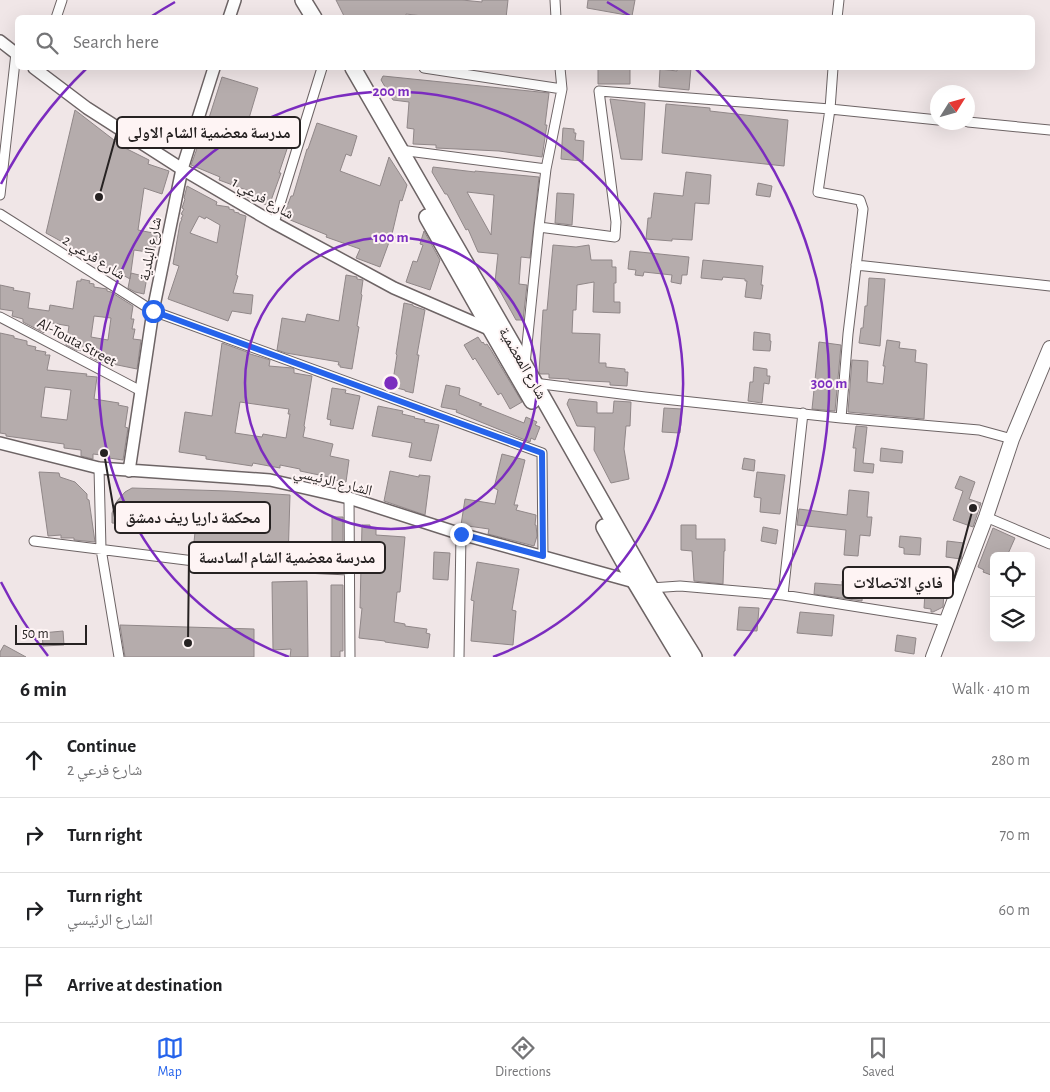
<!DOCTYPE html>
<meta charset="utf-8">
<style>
:root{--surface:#fff;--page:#f6f6f6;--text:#202124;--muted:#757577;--line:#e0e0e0;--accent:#2563eb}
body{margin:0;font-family:"Alegreya Sans","Noto Naskh Arabic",sans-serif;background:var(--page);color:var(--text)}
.controls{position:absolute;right:15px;bottom:15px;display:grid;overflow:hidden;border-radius:8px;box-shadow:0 5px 20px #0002}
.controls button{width:45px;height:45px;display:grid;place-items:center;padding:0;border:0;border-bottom:1px solid var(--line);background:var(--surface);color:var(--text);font:25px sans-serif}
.compass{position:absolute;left:930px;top:85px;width:45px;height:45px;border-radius:50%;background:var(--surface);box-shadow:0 5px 20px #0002;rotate:53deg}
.scale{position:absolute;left:15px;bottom:12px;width:72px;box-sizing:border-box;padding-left:5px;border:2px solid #262222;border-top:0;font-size:14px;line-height:18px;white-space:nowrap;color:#262222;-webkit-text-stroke:4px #fef4f4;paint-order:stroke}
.stop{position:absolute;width:15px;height:15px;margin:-11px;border:4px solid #2563eb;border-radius:50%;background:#fff}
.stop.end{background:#2563eb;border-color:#fff;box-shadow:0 1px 5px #0008}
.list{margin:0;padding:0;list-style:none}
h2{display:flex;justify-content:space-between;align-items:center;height:65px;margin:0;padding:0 20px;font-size:21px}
h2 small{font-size:16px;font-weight:400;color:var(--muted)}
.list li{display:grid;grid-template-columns:32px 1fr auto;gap:15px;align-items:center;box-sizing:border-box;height:75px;padding:0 20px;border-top:1px solid var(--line)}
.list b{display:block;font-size:19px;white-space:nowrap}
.list p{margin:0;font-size:16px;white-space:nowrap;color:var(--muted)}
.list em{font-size:16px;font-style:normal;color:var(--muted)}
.icon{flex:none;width:28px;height:28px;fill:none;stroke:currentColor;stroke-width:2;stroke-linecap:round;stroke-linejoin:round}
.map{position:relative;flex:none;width:1050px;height:657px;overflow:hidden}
.search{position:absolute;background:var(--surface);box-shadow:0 5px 20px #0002;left:15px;right:15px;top:15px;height:55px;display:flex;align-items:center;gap:12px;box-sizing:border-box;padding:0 18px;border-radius:8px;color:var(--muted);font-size:19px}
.sheet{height:365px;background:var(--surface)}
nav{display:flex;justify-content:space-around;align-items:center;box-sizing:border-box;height:70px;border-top:1px solid var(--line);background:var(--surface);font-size:14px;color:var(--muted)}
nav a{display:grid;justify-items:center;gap:2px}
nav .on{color:var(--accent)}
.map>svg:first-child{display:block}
.building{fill:#b5acac;stroke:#908788;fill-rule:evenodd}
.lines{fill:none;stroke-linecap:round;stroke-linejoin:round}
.minor-casing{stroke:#6d6465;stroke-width:11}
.tertiary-casing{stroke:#6d6465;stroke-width:14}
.secondary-casing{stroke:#6d6465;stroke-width:16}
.primary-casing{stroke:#6d6465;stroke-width:18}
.minor{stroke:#fff;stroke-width:9}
.tertiary{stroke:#fff;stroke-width:11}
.secondary{stroke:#fff;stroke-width:14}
.primary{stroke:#fff;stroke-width:15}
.route{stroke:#2563eb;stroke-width:6}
.ring{fill:none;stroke:#7b2cbf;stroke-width:2.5}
.labels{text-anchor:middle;stroke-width:4;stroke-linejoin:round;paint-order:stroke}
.street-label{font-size:15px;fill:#262222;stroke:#fef4f4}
.centre{fill:#7b2cbf;stroke:#fef4f4;stroke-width:2.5}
.ring-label{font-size:15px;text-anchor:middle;font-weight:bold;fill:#7b2cbf;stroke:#fef4f4;stroke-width:4;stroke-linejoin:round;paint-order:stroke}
.leader{fill:none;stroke:#262222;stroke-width:2}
.callout-dot{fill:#262222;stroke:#fef4f4;stroke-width:2}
.callout{fill:#fef4f4;stroke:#262222;stroke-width:2}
.callout-label{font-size:16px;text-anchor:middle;font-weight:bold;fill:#262222}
</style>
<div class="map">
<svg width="1050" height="657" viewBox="0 0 1050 657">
<rect width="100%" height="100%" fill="#f0e6e7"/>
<!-- building -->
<path class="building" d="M336,0H462L482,2V0H508L506,18H439L406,14V18H345Z
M588,0H635L632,16L587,8Z
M598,68H630V84H598Z
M677,68H691L689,90L659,87L660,69L677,71Z
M383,76L549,93L545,125H547L542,157L499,151L436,148V145L413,144L414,129L407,128L409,102L393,100L381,80Z
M222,77L258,88L244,135L287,149L279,173H281L269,206L247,197L249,191L219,180L220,177L191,165L199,143H198L206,117L209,118Z
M610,99L645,103L642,160L621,159Z
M666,104L710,108V111L788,120L784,166L662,153Z
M75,110L123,147L149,160L148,164L169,171L162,194L144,188L138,230L158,234L154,253L134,250L130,279L110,268L106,267V266L46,233Z
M317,123L357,136L351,156L346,154L340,171L380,186L389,157L407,185L402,201L400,200L392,234L380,267L356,258L360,249L326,237L327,235L283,217L291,196H293L307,149H308Z
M563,128L574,129V133H576L575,140L584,141L583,161L561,159Z
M433,167L475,172V171L539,177L530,258L521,257L519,284L527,285L523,320H516L495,282L498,254L478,252L468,229L466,230L447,194H445L432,172ZM467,192L494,195L491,235Z
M686,172L711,175L709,204L695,203L692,240L672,239V241L646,239L648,218H651L654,193L683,196Z
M758,183L772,186L770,197L756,195Z
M187,186L217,202L216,205L229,207V209L234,210V212L239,213V214L246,216L236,275L238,276L233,293L253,295L251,314L232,311L228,321L168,299L179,266L173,264L180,223L182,219H181L183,215L181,214L184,209L182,208L185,199L184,198ZM199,216L205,219L206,217L220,225L217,243L190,233Z
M557,193L574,194L572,225L555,223Z
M424,231L440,260L430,290L406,282L413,261L417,262L423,245L420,244Z
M553,245L576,247L589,245L591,260H612V267H616V283H614V302H620V313L593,312L594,282L577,285L576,310H573L572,333L600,334L599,363H606V367L625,369V372H628L627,386L610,385V382L569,380V379L549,378V374H540L539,372L543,310H547Z
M630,251L689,257L687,275H682L681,284L671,282L672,275L644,272L643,276L635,275L636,270L628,269Z
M703,260L763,266L761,285H763L761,299L745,297L747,281H745V279L723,277L722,280L701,278Z
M131,273L147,277L144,294L135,292L128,288Z
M346,275L357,277V279L363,280L361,294L362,295L357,326L359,327L352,369L340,367V365H338L339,362L286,353L277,350L282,318L305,322L307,314L339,321Z
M869,278L885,279L880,346L859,343L861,328H863L865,306H867Z
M81,279L90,281L89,283L94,284V287L107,289V291L111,292L133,306L131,319H134L132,329H135L133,339L141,340L137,369L98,361L90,357L91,352L76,350L66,345L69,326L46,322L44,333L23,322V319L12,316L13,311L0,309V285L14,288L13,290L30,293L28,308L49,311L50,305L73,309L77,281H81ZM94,316L111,318L108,340L91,337Z
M404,303L413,305V306L425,310L417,355H419L413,393L405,391V390L392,387L397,355L396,354Z
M754,332L770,334V341H771L770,351L753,350Z
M0,333L14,336V338L27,341V345L36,347L35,350L46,352L45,355H50L47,370L87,374L86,376L97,377L94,399L119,403L118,405L128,407L125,427L128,428L123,460L109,458L110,456L93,454V459L81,456V450L64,448V444L6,436V434L0,433ZM45,387L71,390L67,420L41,417Z
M478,337L482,343L483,342L485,345L487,344L491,350L522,402L510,409L501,393L498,395L475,358L473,360L464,345Z
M887,340L900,342L899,348L916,350L915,362L927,364L924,419L848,412L852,360L868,361L867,382L883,384L885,366H883Z
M819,342L841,345L835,411L812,409Z
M222,343L247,352V353L270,360L269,366L292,368L294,369V373L312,376L304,426L305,427L303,437L333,444L330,456L349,460L346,482L328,479L329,477L300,471V469L280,465V468L253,463L252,466L206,459V456L179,452L185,412L212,416ZM240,402L289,409L288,414H290L286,438L263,434L262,437L235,433Z
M754,367L767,369V376H770L769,384L764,383L762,403L748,401L750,382H753Z
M446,385L460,388L459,395L482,404L479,405L524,423L526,417L537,422L535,425L540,427L535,440L531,438L530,442L456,412L457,410L441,407Z
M332,388L346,390L345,393L360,396L353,429L330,425L331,420L327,419Z
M569,399L597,402V413H613L614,401L631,402L630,426H626L624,449L629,479L611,483L594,450L595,427L577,426L567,404Z
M378,406L403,411L402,414L415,417L414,418L425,420L424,422L439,425L431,461L409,457L412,443L372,436Z
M664,408L682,409L680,433L662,432Z
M856,426L867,427L863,463L874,464L873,473L854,471L856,448H853Z
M881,448L903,451L902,463L880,461Z
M502,454L525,460L514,505H518L516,510L536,515L535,525H536L537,536L534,546L488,534L489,529L461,525L465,499L495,504L498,490L494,488Z
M744,458L755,460L754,471L742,469Z
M390,471L419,477V475L430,476L425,515L384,501Z
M39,472L59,473L60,477L75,482L87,494V499L89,500L95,542L74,540V538H61V535L48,536Z
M757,472L785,475L780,514L760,512L761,498L754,497Z
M960,476L975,482L969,499L981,503L973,527L953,520L963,491L955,488Z
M132,488L228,491L290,495L288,561L265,560V558L193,552L196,522L140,520V525L112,523V513L117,501L125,492Z
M849,490L869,492L867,517H872L870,536L860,535L858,556L844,555L846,530L797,525L799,509L847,515Z
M332,517H343V563H332Z
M362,525H370V528H376V535L405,537L400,592H397L394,622L405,624V626L427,629L426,633L430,634L428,648L385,642V641L359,638L362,608H360Z
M681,525H696V539H725V551H724L723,584L694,581L692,551L681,550Z
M763,527L778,530L776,544L761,541Z
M993,528L1015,538L1007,556H994V569L991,575L983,572L984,570L978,567Z
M900,536L921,538L920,555L904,554V548L899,547Z
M947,541L964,543L961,559L946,557Z
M434,552L450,553L448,580L433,579Z
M477,562L519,569L512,610L516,611L513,645L471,641L474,601L471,600Z
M307,581L308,657H290L291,649L273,650L272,582Z
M842,581L863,583L862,601L814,594L815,583L842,585Z
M331,585H343V651H340V657H331Z
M925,592L944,593L943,607L933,612H931V609L924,608Z
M739,607L759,608L757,631L737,630Z
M800,612L834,615L832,636L797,633Z
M120,625L254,629V657H125Z
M63,631L64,645L43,646L42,633Z
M897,635L916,638L914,654L895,651Z
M4,645L26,657H0V652Z"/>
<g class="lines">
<defs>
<path id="minor" d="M555,0L556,18
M56,18L62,0
M837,18L839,0
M424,68L562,89
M833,68L830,109L818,192L860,200L863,209L848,334L841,418
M968,122L1050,130
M400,150L546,169
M0,195L16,53
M0,214L153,311L542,453L543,556
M274,223L322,68
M539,227L615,237L616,222L599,91L830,109L938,120
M856,265L1050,286
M0,317L141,391
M525,364L539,227L546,169L562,89L560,68
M534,383L645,397L841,418L979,430L1012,439
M99,468L101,549L119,657
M349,498L350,657
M986,517L1050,544
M34,541L218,564L349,570
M651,588L680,586L783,595L947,621
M783,595L803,413
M459,657L461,534"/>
<path id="tertiary" d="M229,18L235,0
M0,41L18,55
M34,68L87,108L182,169L274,223L394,288L491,330
M0,443L99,468L270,480L349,498L461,534L638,583
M129,471L153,311L182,169L214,68"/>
<path id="secondary" d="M933,657L986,517L1012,439L1050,348"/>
<path id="primary" d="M303,0L314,18
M353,68L525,366L651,588L694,657
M427,217L491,330L532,401
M604,527L635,582L680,657"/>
</defs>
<!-- minor casing -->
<use href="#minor" class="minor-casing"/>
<!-- tertiary casing -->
<use href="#tertiary" class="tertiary-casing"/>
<!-- secondary casing -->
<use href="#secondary" class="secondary-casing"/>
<!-- primary casing -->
<use href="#primary" class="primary-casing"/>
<!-- minor -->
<use href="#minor" class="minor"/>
<!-- tertiary -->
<use href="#tertiary" class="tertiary"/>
<!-- secondary -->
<use href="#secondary" class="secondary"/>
<!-- primary -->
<use href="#primary" class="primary"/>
</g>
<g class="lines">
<!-- route -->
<path class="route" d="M153,311L542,453L543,556L461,534"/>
</g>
<!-- distance rings -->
<g class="ring">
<circle cx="391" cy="383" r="146"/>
<path d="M289 657A292 292 0 1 1 493 657"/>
<path d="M48 656A438 438 0 0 1 1 582M1 184A438 438 0 0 1 87 68M152 16A438 438 0 0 1 175 2M607 2A438 438 0 0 1 630 16M695 68A438 438 0 0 1 734 656"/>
</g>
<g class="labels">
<!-- street labels -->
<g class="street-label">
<text transform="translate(263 198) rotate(30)" y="5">شارع فرعي 1</text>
<text transform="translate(150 249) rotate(-79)" y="5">شارع البلدية</text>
<text transform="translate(94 257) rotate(32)" y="5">شارع فرعي 2</text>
<text transform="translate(77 342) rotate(28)" y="5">Al-Touta Street</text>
<text transform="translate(523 363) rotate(60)" y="5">شارع المعضمية</text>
<text transform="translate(333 481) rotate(14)" y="5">الشارع الرئيسي</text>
</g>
</g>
<circle cx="391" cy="383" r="8" class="centre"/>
<g class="ring-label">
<text x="391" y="96">200 m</text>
<text x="391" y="242">100 m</text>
<text x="829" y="388">300 m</text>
</g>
<!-- callouts -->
<path class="leader" d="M99 197L117 132M104 453L115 517M188 643L189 557M973 508L953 583"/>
<g class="callout-dot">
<circle cx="99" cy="197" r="5"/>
<circle cx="104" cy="453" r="5"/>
<circle cx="188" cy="643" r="5"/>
<circle cx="973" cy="508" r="5"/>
</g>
<g class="callout">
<rect x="117" y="117" width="183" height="31" rx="5"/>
<rect x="115" y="502" width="155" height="31" rx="5"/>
<rect x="189" y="542" width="196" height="31" rx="5"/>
<rect x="843" y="567" width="110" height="31" rx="5"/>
</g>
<g class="callout-label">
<text x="209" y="138">مدرسة معضمية الشام الاولى</text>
<text x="193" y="523">محكمة داريا ريف دمشق</text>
<text x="287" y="563">مدرسة معضمية الشام السادسة</text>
<text x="898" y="588">فادي الاتصالات</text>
</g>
</svg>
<div class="controls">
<button><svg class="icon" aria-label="locate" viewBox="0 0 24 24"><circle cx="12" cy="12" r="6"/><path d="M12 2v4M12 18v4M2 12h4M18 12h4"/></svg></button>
<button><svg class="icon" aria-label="layers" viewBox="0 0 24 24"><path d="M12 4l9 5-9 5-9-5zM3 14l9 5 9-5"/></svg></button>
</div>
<svg class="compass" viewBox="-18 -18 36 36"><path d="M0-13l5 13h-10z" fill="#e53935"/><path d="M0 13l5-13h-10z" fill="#757577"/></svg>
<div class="scale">50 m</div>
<div class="stop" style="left:153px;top:311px"></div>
<div class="stop end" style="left:461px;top:534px"></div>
<div class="search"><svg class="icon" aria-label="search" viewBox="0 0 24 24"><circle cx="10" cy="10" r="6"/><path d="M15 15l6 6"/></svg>Search here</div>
</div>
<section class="sheet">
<h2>6 min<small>Walk · 410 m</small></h2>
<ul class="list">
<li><svg class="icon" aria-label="ahead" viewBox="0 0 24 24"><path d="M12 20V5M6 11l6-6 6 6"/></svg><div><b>Continue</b><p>شارع فرعي 2</p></div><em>280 m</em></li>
<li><svg class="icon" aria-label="right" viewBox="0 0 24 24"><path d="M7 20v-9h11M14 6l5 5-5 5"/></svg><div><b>Turn right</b></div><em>70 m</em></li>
<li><svg class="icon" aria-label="right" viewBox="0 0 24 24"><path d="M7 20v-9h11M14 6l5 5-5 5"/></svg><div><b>Turn right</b><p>الشارع الرئيسي</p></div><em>60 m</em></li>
<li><svg class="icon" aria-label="arrive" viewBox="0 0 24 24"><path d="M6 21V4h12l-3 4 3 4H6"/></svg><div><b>Arrive at destination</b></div></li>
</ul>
</section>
<nav>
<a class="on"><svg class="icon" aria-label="map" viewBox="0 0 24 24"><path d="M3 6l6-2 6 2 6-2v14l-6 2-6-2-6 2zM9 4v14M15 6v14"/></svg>Map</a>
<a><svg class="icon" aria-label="directions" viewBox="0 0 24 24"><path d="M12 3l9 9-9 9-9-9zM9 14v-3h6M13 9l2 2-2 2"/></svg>Directions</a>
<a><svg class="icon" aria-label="saved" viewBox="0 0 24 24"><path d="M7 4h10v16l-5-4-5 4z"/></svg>Saved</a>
</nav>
